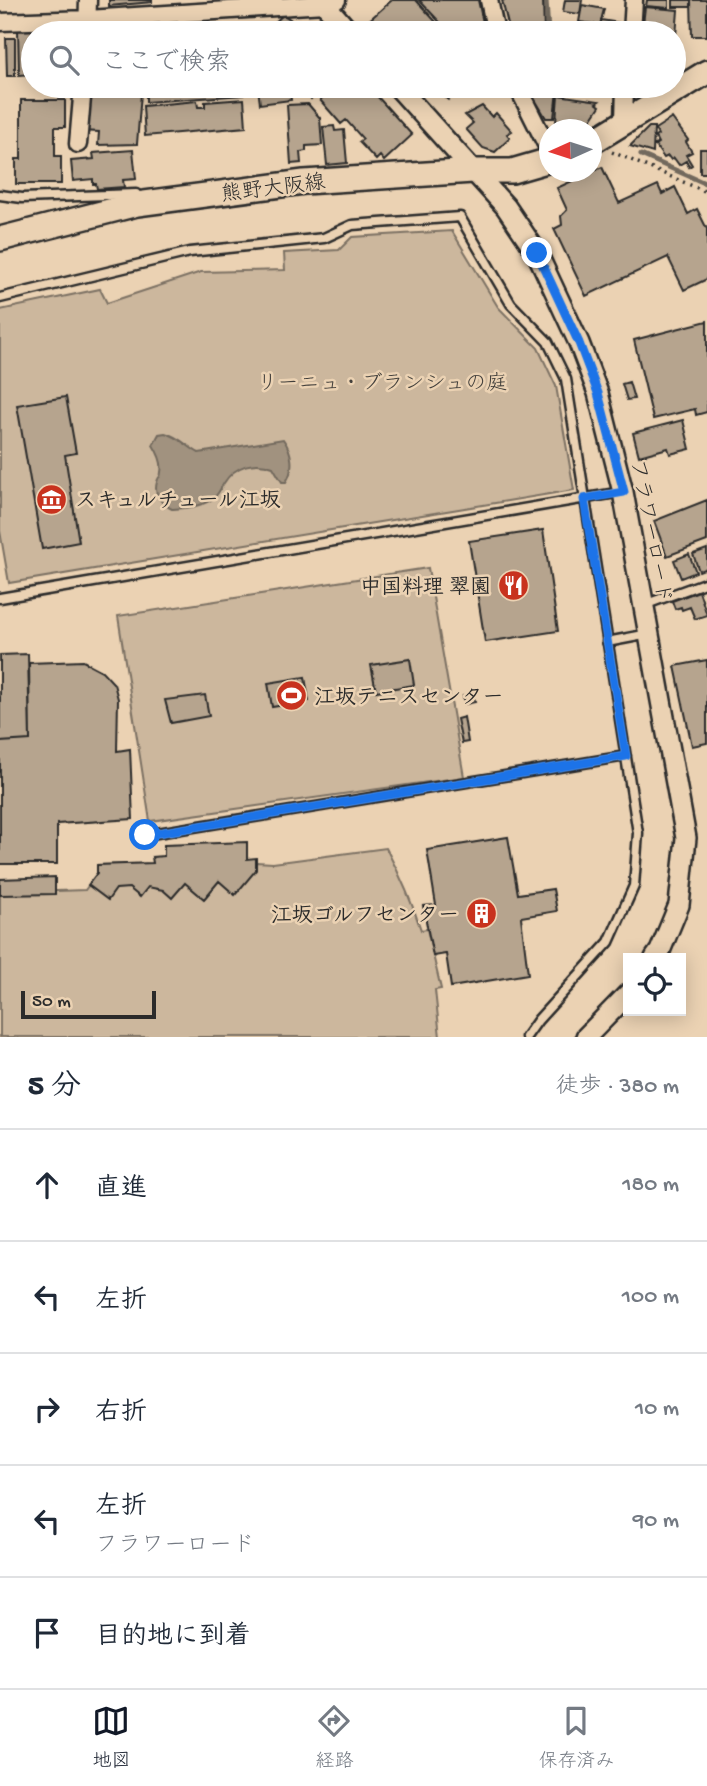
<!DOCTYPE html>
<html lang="ja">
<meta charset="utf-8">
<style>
:root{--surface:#fff;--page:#f2f2f3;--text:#1f2937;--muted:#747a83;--line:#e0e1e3;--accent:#111827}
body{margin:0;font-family:"Gochi Hand","Klee One",sans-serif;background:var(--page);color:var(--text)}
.controls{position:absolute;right:21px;bottom:21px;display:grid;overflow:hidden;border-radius:0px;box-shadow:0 4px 18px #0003}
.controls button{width:63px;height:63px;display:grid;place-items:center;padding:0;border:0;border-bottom:2px solid var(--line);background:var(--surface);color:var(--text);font:35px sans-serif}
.compass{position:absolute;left:539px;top:119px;width:63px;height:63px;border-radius:50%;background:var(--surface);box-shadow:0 4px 18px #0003;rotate:267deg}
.scale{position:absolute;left:21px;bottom:18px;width:135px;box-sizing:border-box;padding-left:7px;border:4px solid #2b2b2b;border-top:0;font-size:19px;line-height:24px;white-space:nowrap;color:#2b2b2b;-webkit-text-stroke:5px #ebd2b3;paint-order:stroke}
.stop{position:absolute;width:21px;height:21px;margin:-16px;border:5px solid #1a73e8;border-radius:50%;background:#fff}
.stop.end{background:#1a73e8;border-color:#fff;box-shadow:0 2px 7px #0008}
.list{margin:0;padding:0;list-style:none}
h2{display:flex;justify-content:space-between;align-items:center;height:91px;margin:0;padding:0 28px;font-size:30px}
h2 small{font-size:23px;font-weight:400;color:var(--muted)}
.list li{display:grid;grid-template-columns:46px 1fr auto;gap:21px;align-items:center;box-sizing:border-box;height:112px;padding:0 28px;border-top:2px solid var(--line)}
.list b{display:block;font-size:26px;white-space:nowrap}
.list p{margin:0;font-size:23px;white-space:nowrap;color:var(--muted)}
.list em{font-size:23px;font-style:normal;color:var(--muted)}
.icon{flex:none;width:38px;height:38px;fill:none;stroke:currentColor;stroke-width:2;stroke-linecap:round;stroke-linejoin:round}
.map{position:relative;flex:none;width:707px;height:1037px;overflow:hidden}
.search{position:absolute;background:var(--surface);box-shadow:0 4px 18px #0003;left:21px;right:21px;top:21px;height:77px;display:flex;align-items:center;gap:18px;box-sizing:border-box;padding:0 24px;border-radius:38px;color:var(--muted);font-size:26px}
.sheet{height:651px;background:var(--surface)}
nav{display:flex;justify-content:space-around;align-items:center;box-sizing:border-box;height:98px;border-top:2px solid var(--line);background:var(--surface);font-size:19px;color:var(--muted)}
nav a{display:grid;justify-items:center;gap:4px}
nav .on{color:var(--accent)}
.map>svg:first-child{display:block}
.green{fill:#ccb79d;stroke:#7c7164;stroke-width:2}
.water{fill:#a1927f;stroke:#72695d;stroke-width:2}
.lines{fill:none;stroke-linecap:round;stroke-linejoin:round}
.stream{stroke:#72695d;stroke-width:5}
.building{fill:#b6a48e;stroke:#2b2b2b;stroke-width:2}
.service-casing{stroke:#2b2b2b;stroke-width:13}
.minor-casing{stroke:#2b2b2b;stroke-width:21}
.tertiary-casing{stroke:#2b2b2b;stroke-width:24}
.secondary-casing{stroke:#2b2b2b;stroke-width:28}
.path{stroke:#2b2b2b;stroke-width:3.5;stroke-dasharray:2 5;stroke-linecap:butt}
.service{stroke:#ebd2b3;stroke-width:8}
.minor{stroke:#ebd2b3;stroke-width:16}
.tertiary{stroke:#ebd2b3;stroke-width:19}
.secondary{stroke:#ebd2b3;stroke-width:23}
.route{stroke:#1a73e8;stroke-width:9}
.labels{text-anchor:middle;stroke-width:5;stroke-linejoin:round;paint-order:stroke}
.street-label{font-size:21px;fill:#2b2b2b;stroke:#ebd2b3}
.park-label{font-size:21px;fill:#43403c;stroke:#ebd2b3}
.poi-label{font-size:21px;font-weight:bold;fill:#2b2b2b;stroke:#ebd2b3;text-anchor:start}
</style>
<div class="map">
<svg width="707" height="1037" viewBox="0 0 707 1037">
<rect width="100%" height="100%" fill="#ebd2b3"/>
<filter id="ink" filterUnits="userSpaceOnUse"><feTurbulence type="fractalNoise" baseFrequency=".0143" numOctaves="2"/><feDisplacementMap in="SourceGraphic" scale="14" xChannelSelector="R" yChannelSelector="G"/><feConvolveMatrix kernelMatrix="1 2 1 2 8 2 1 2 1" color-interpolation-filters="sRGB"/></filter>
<g filter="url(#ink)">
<!-- green -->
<path class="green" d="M452,231L498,307L538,348L556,386L574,490L9,583L0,531V310L100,289L107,303L201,272L285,270L284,253L339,250L352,237Z
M428,568L464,777L150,821L118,616Z
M386,848C400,875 412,902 421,930L427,929L441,989L435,990L440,1037H0V893L85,890L97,874V865L256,862L273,863Z"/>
<!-- water -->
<path class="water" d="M165,433C178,436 188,447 199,453L283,439C292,451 295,468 286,482H282L273,467C255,460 235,465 224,483C219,490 219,495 211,500C200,507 185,508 172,509C162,504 153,495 157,482C160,472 160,482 161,472C163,463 158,453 153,445L159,434Z"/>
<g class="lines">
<!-- stream -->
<path class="stream" d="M546,0L548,33
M641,155L707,184"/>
</g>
<!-- building -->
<path class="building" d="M109,0H152V2L109,6Z
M392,0H416L446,33H378L367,22Z
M419,0H478L484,27L477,33H450Z
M502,0H543L544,33H510Z
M565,0H582L580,14L563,12Z
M647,0H669V8L646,6Z
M673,0H691V7H673Z
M691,0H707V36H692Z
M582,5L604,9L600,25L579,22Z
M645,7L678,10L675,49L674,33H642Z
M283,15L290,19L304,33H263Z
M601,20L620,23L619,33H592L594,24L601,25Z
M580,23L593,24L592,33H579Z
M237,25L238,33H200H202V27Z
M65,28V33H33V74L19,75L18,30Z
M6,38H15V76H7Z
M95,86H141V89Z
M146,86H242L243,95L146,102Z
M277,86H289L291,100L260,104L258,88Z
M292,86H325L311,99L306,93L302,96Z
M335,86H368L412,135L384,161L380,156L376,160L359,142L363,139L346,120L341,124L320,100Z
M432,86H462L448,100Z
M476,86H496L480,94Z
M527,86H556L557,90L554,118H546Z
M558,86H572V92L560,91Z
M574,86H590V91L579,90L578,93H573Z
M593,86H606V90L592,88Z
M85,88L141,93L137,144L98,145L99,132L81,131Z
M558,95L599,101L596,103L600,106L590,121L585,118L581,124L556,122Z
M244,99L246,127L145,136L143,106L197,101L198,107H205V102Z
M21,100H65V127H55V156H61V184H16V159H21Z
M308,104L320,118L322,145L306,146V151L300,152L301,163L291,164L287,105Z
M482,106L492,117L496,113L512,131L507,134L510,138L495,152L483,148L466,129L473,123L465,115Z
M672,118L688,140L686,142L692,152L686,155L692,165L689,167L686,161L679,165L674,158L671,160L668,156L664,158L655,145L658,143L655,137L658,135L655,129Z
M334,126L335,131L344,130L347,163L327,165L323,127Z
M649,127H654L653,153L630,146Z
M700,149H707V173H700Z
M133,150L136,179L123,180L124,187L97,189L96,184H93V179L73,181L71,161L94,159L93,153Z
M602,167L619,203L658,185L662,194L675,187L688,214L697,209L707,229V279L684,290L668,257L586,296L554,229L562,225L561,216L567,210L557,188Z
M707,321V412L696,415L695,409L653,419L634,340Z
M629,382L634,399L627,400L622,384Z
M66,397L76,453L65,455L79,542L42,549L17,405Z
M683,420L690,449L670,454L668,448L639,456L633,433Z
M707,500V541L667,556L654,521Z
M543,530L558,631L485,642L469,541Z
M707,549V568L699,571L693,554Z
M689,554L696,572L681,578L674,560Z
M699,591L707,615L695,619L690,607L682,610L681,607L675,609L672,601Z
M28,654L30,740L0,742V655Z
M410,659L414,685L376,691L371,665Z
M707,660V743L692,746L675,666Z
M83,661L102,671L114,684L118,699L117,751L130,749L133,819L57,824V864H0V742L30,740L29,663Z
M305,677L309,701L272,707L268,683Z
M473,694L475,702L465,704L463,696Z
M205,695L209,716L171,723L165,700Z
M464,717L468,742L462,743L457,719Z
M508,837L518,894L553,889L557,911L521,917L528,974L451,987L446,954L433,956L423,906L436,905L427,850Z
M247,842V859L256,858V870L235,895L219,881L204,899L185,883L172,898L163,890L148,887L140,897L129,888L116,889L108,900L88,885L97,873V865L153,863L152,857L164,856V845Z
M55,877V894L0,895V879Z"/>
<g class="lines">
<defs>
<path id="service" d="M0,195L22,198L136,194
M0,298L190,252L324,238L352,225L460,217L511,304L548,342L566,379L638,833L634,886L609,942L538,1020L526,1037
M0,598L622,492
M644,605L707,582
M607,642L649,634
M145,835L626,756"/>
<path id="minor" d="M489,0L496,33
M0,22L88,19L325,4L337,0
M87,33L88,0
M632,33L634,0
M517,86L550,152
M624,121L625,86
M78,144L83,86"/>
<path id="tertiary" d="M321,0L350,33
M397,86L506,207L537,253L579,343L598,393L623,492L686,838L679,905L660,951L655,958
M586,1037L628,994"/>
<path id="secondary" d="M592,142L707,72
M0,239L137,204L304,182L473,171H512L550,160"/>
</defs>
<!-- service casing -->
<use href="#service" class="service-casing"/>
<!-- minor casing -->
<use href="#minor" class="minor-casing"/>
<!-- tertiary casing -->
<use href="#tertiary" class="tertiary-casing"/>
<!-- secondary casing -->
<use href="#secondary" class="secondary-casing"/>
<!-- path -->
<path class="path" d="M612,152L707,192"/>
<!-- service -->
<use href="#service" class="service"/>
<!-- minor -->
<use href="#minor" class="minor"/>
<!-- tertiary -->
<use href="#tertiary" class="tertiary"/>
<!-- secondary -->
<use href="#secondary" class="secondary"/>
</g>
</g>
<g class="lines" filter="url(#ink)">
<!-- route -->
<path class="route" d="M145,835L626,756L584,499L624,492L598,393L579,343L537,253"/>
</g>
<!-- icons -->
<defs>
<symbol id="museum-disc" viewBox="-11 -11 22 22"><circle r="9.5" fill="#c8321e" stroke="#ebd2b3"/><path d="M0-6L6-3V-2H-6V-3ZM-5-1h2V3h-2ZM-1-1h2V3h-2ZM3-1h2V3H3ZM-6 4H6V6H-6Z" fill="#fff"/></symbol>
<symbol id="restaurant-disc" viewBox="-11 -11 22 22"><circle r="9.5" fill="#c8321e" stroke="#ebd2b3"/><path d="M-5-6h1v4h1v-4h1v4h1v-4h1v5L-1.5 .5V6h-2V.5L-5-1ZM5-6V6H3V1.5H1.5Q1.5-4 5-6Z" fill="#fff"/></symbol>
<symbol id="stadium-disc" viewBox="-11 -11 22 22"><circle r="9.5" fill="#c8321e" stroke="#ebd2b3"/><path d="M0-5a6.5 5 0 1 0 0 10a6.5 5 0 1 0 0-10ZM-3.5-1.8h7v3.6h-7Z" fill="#fff"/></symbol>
<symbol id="building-disc" viewBox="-11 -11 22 22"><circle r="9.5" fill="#c8321e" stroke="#ebd2b3"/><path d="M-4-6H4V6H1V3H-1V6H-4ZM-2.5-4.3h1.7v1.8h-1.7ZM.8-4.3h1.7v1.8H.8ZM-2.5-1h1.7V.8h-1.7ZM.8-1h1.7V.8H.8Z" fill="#fff"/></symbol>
</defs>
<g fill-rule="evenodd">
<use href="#museum-disc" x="34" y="482" width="35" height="35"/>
<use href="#restaurant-disc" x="496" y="568" width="35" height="35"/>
<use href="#stadium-disc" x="274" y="678" width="35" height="35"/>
<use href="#building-disc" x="464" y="896" width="35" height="35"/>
</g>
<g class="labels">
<!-- street labels -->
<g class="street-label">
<text transform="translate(273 187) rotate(-7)" y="7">熊野大阪線</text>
<text transform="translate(652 531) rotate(79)" y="7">フラワーロード</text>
</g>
<!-- park labels -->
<g class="park-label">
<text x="382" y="389">リーニュ・ブランシュの庭</text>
</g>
<!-- poi labels -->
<g class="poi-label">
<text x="75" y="506">スキュルチュール江坂</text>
<text x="491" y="593" text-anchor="end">中国料理 翠園</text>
<text x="314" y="703">江坂テニスセンター</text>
<text x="459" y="921" text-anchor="end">江坂ゴルフセンター</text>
</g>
</g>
</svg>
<div class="controls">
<button><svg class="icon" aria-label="locate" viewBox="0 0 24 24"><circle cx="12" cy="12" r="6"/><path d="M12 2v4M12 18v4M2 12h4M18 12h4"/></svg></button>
</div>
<svg class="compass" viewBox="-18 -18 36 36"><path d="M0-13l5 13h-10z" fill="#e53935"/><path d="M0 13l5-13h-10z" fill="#747a83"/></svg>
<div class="scale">50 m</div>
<div class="stop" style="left:145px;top:835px"></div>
<div class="stop end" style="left:537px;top:253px"></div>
<div class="search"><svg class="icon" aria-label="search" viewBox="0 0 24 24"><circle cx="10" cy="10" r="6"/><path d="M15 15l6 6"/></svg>ここで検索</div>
</div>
<section class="sheet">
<h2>5 分<small>徒歩 · 380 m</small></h2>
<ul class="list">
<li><svg class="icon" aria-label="ahead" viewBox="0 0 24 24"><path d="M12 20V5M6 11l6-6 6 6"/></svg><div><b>直進</b></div><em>180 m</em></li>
<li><svg class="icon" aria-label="left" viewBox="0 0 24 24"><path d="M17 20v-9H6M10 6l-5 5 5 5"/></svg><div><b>左折</b></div><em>100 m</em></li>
<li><svg class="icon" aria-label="right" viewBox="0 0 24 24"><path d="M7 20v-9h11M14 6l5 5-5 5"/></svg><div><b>右折</b></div><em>10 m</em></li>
<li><svg class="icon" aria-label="left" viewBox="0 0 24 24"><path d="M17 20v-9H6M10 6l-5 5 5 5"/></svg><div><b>左折</b><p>フラワーロード</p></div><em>90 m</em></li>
<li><svg class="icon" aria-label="arrive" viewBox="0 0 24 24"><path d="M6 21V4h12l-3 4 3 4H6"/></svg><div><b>目的地に到着</b></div></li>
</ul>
</section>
<nav>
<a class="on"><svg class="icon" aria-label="map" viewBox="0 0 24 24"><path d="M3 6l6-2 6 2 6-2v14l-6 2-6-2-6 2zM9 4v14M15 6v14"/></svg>地図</a>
<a><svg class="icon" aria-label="directions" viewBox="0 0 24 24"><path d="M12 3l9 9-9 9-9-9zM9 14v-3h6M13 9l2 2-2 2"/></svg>経路</a>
<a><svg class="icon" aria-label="saved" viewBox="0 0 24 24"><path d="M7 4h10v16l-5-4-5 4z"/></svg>保存済み</a>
</nav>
